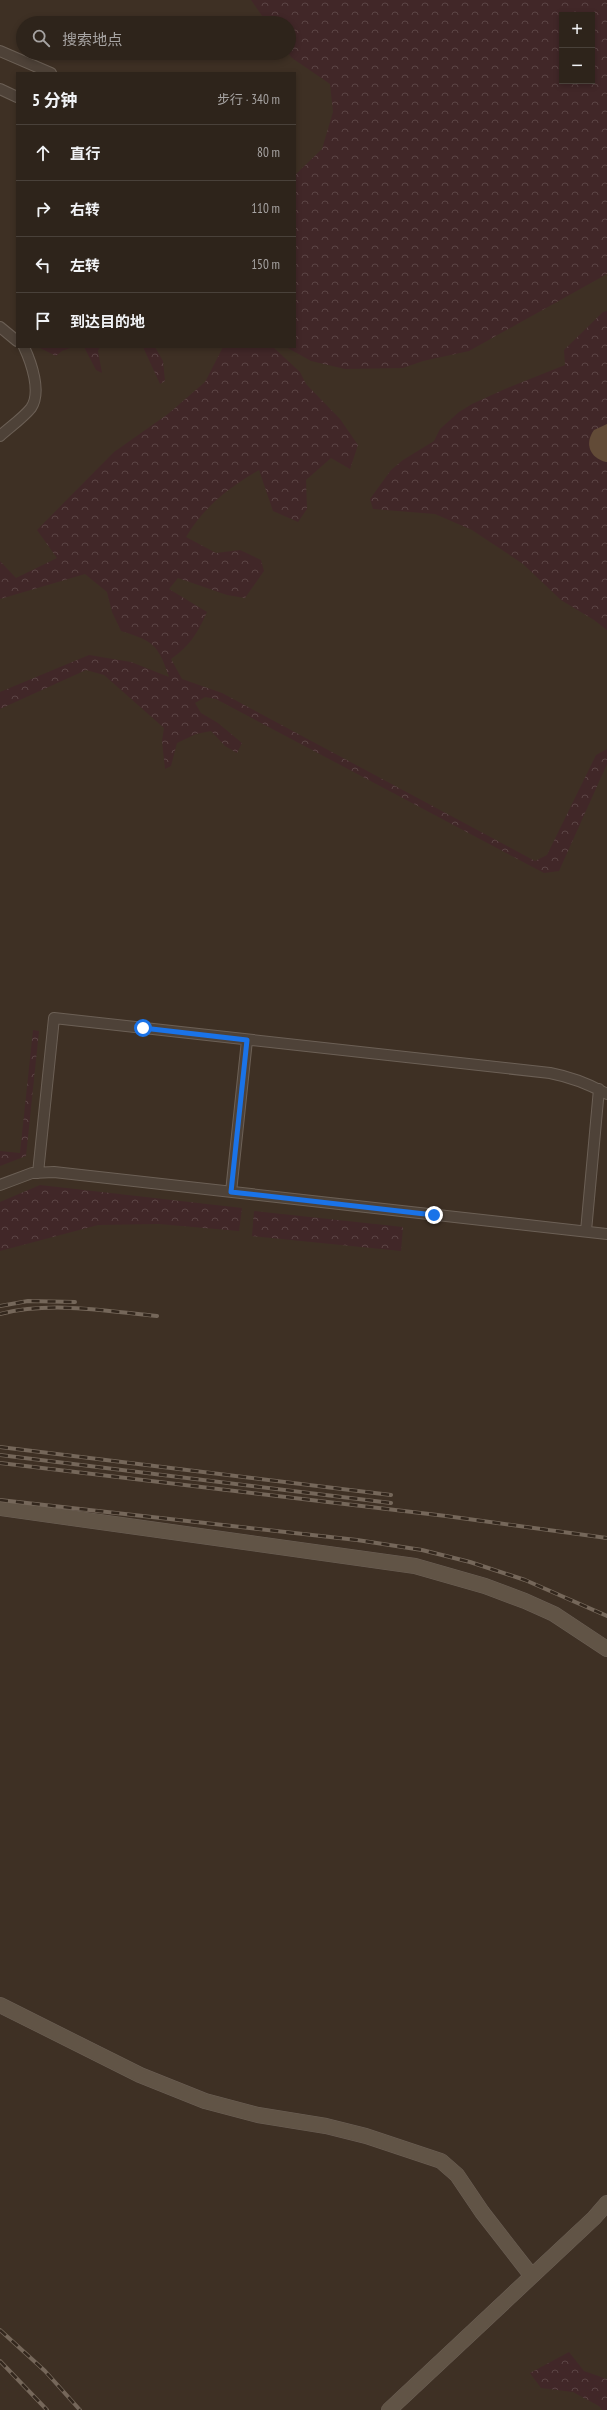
<!DOCTYPE html>
<html lang="zh">
<meta charset="utf-8">
<style>
:root{--surface:#2e241b;--page:#3a3028;--text:#f1f3f6;--muted:#a7a4a3;--line:#49413a}
body{margin:0;font-family:"PT Sans Narrow","Noto Sans SC",sans-serif;background:var(--page);color:var(--text)}
.controls{position:absolute;right:12px;top:12px;display:grid;overflow:hidden;border-radius:0px;box-shadow:0 2px 6px #0003}
.controls button{width:36px;height:36px;display:grid;place-items:center;padding:0;border:0;border-bottom:1px solid var(--line);background:var(--surface);color:var(--text);font:20px sans-serif}
.stop{position:absolute;width:12px;height:12px;margin:-9px;border:3px solid #1a73e8;border-radius:50%;background:#fff}
.stop.end{background:#1a73e8;border-color:#fff;box-shadow:0 1px 4px #0008}
.list{margin:0;padding:0;list-style:none}
h2{display:flex;justify-content:space-between;align-items:center;height:52px;margin:0;padding:0 16px;font-size:17px}
h2 small{font-size:13px;font-weight:400;color:var(--muted)}
.list li{display:grid;grid-template-columns:26px 1fr auto;gap:12px;align-items:center;box-sizing:border-box;height:56px;padding:0 16px;border-top:1px solid var(--line)}
.list b{display:block;font-size:15px;white-space:nowrap}
.list em{font-size:13px;font-style:normal;color:var(--muted)}
.icon{flex:none;width:22px;height:22px;fill:none;stroke:currentColor;stroke-width:2;stroke-linecap:round;stroke-linejoin:round}
.map{position:relative;flex:none;width:607px;height:2410px;overflow:hidden}
.search{position:absolute;background:var(--surface);box-shadow:0 2px 6px #0003;left:16px;top:16px;width:280px;height:44px;display:flex;align-items:center;gap:10px;box-sizing:border-box;padding:0 14px;border-radius:22px;color:var(--muted);font-size:15px}
.panel{position:absolute;background:var(--surface);box-shadow:0 2px 6px #0003;left:16px;top:72px;width:280px;height:276px;border-radius:0px}
.map>svg:first-child{display:block}
.forest{fill:url(#forest-crowns);fill-rule:evenodd}
.water{fill:#624b37}
.lines{fill:none;stroke-linecap:round;stroke-linejoin:round}
.street-casing{stroke:#6c6056;stroke-width:12}
.secondary-casing{stroke:#6c6056;stroke-width:16}
.street{stroke:#4e4238;stroke-width:10}
.secondary{stroke:#615446;stroke-width:15}
.rail-casing{stroke:#75675a;stroke-width:4}
.rail{stroke:#33271d;stroke-width:2.5;stroke-dasharray:8;stroke-linecap:butt}
.route{stroke:#1a73e8;stroke-width:5}
</style>
<div class="map">
<svg width="607" height="2410" viewBox="0 0 607 2410">
<defs>
<pattern id="forest-crowns" width="20" height="18" patternUnits="userSpaceOnUse"><rect width="20" height="18" fill="#412728"/><path d="M2 6a3 3 0 1 1 6 0M12 15a3 3 0 1 1 6 0" fill="none" stroke="#5b4545"/></pattern>
</defs>
<rect width="100%" height="100%" fill="#3e3024"/>
<!-- forest -->
<path class="forest" d="M251,0H607V274L469,351L423,361L403,368L345,369L311,361L286,347H295V175L322,149L333,112L330,84L292,58L288,53L289,23H267ZM562,15H592V81H562Z
M607,311V630L594,620L561,600L523,564L472,530L435,514L373,509L370,499L391,470L403,460L434,441L440,429L459,412L472,404L505,389L565,365L564,350L603,312Z
M38,347H73L62,351L56,356Z
M84,347H100L98,351L102,373L96,370Z
M143,347H155L163,361L165,381L160,384Z
M223,347H273L300,372L306,384L340,419L358,445L350,469L331,458L306,480L307,509L298,522L273,511L259,470C228,488 204,507 186,537L216,553L240,550L261,560L264,571L245,598L227,595L178,578L169,589L207,612C198,632 190,646 171,659L182,679L222,693L535,861L547,855L596,755L607,749V764L559,871L544,873L216,699L205,697L195,703L201,713L218,723L242,743L237,753L225,746L211,731L196,734L177,743L171,766L165,769L162,741L164,728L104,675L86,670L0,709V692L89,655L131,662L169,677C158,644 153,641 121,631L112,612L107,592L85,574L0,599V561L16,578L57,558L37,530L114,452L168,414L205,382Z
M33,1030L39,1031L26,1156L0,1166V1151L20,1153Z
M40,1185L242,1208L239,1231L159,1224L98,1225L0,1251V1202Z
M254,1211L403,1227L401,1251L252,1236Z
M569,2352L584,2371L607,2379V2410H602L599,2406L573,2392L541,2388L530,2373Z"/>
<!-- water -->
<path class="water" d="M607,424V462H606C590,458 584,444 594,430Z"/>
<g class="lines">
<defs>
<path id="street" d="M0,51L51,73
M0,89L17,97
M0,327L17,341
M0,436C10,427 23,418 31,408C42,392 31,362 24,347
M38,1173L54,1018L550,1073C571,1077 589,1084 607,1094
M0,1185L32,1173L54,1172L607,1234
M231,1192L247,1040
M586,1231L599,1089"/>
<path id="secondary" d="M0,1508L415,1566L485,1586L525,1601L554,1614L607,1649
M0,2005L140,2075L205,2101L258,2115L326,2126L366,2136L441,2161L457,2175L482,2212L531,2275
M389,2410L594,2218L607,2203"/>
</defs>
<!-- street casing -->
<use href="#street" class="street-casing"/>
<!-- secondary casing -->
<use href="#secondary" class="secondary-casing"/>
<!-- street -->
<use href="#street" class="street"/>
<!-- secondary -->
<use href="#secondary" class="secondary"/>
<defs>
<path id="rail" d="M0,1306L28,1301L75,1302
M0,1314C52,1301 105,1311 157,1316
M0,1447L391,1495
M0,1455L391,1503
M0,1463L446,1516L607,1538
M0,1500L357,1540L422,1550L470,1562L525,1580L607,1616
M0,2330L45,2371L80,2410
M0,2361L47,2410"/>
</defs>
<!-- rail casing -->
<use href="#rail" class="rail-casing"/>
<!-- rail -->
<use href="#rail" class="rail"/>
</g>
<g class="lines">
<!-- route -->
<path class="route" d="M143,1028L247,1040L231,1192L434,1215"/>
</g>
</svg>
<div class="controls">
<button>+</button>
<button>−</button>
</div>
<div class="stop" style="left:143px;top:1028px"></div>
<div class="stop end" style="left:434px;top:1215px"></div>
<div class="search"><svg class="icon" aria-label="search" viewBox="0 0 24 24"><circle cx="10" cy="10" r="6"/><path d="M15 15l6 6"/></svg>搜索地点</div>
<section class="panel">
<h2>5 分钟<small>步行 · 340 m</small></h2>
<ul class="list">
<li><svg class="icon" aria-label="ahead" viewBox="0 0 24 24"><path d="M12 20V5M6 11l6-6 6 6"/></svg><div><b>直行</b></div><em>80 m</em></li>
<li><svg class="icon" aria-label="right" viewBox="0 0 24 24"><path d="M7 20v-9h11M14 6l5 5-5 5"/></svg><div><b>右转</b></div><em>110 m</em></li>
<li><svg class="icon" aria-label="left" viewBox="0 0 24 24"><path d="M17 20v-9H6M10 6l-5 5 5 5"/></svg><div><b>左转</b></div><em>150 m</em></li>
<li><svg class="icon" aria-label="arrive" viewBox="0 0 24 24"><path d="M6 21V4h12l-3 4 3 4H6"/></svg><div><b>到达目的地</b></div></li>
</ul>
</section>
</div>
